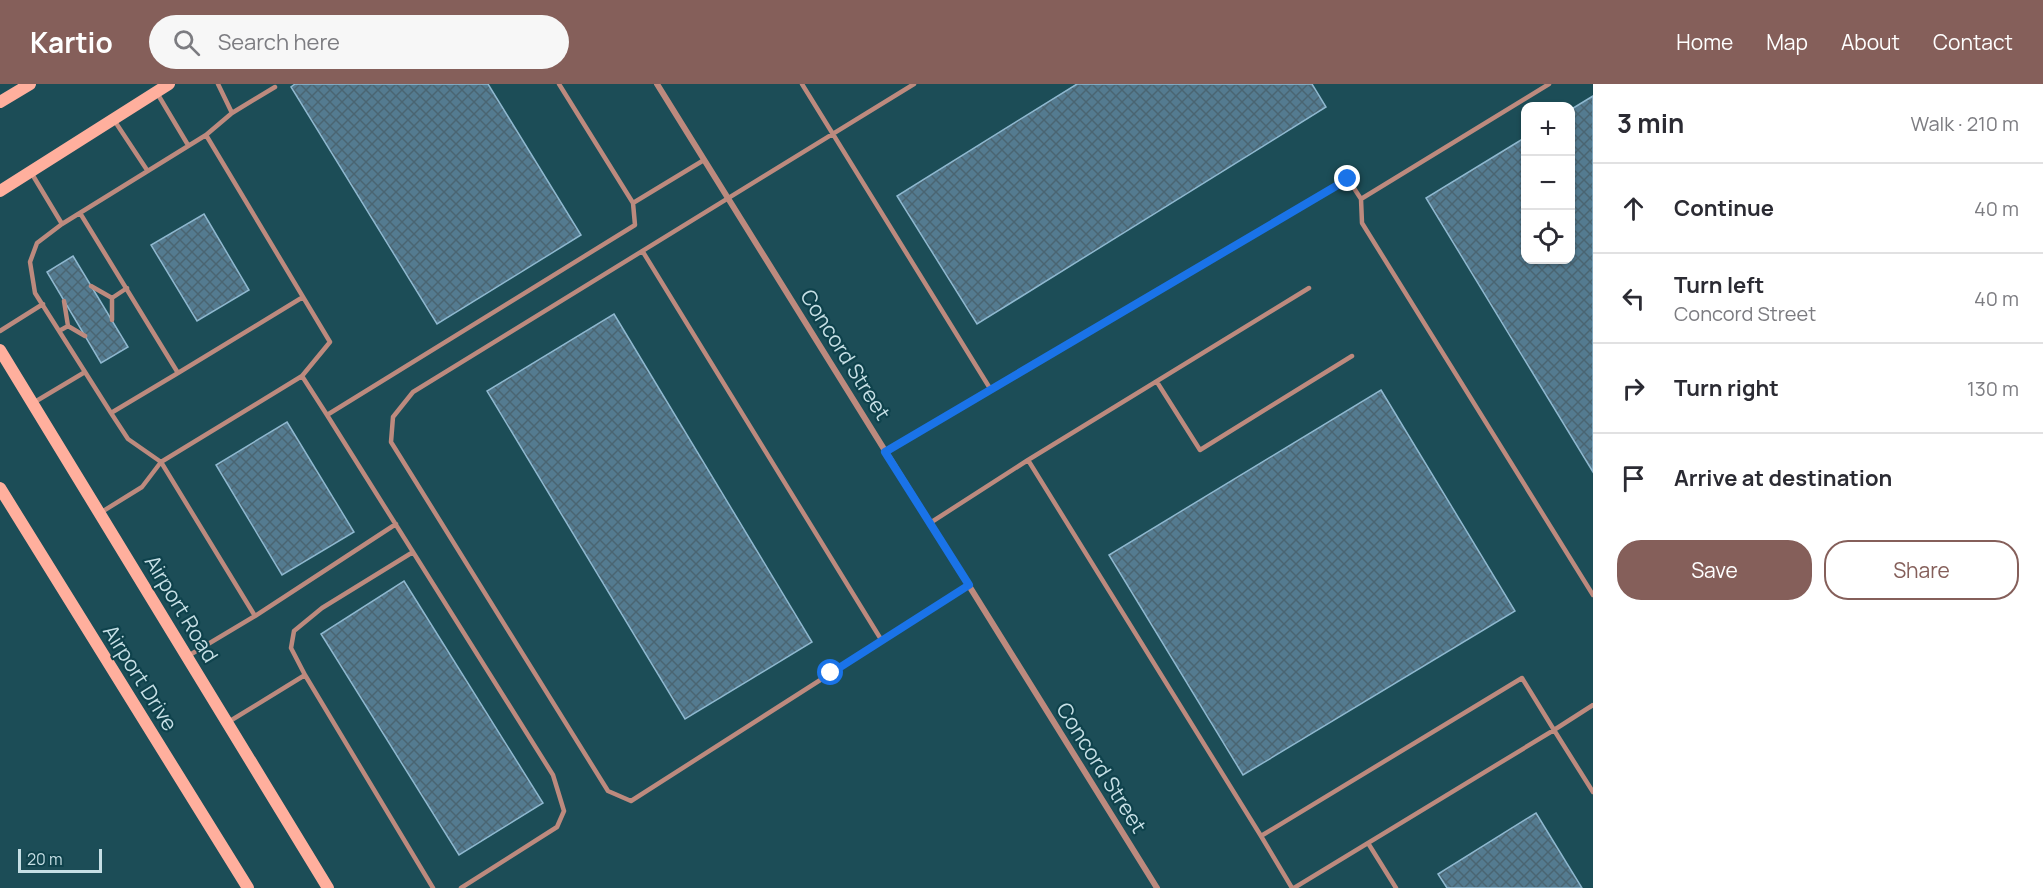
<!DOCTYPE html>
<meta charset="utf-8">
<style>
:root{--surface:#fff;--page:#f7f7f7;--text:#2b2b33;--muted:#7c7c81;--line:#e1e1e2;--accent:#855f5a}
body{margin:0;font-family:Manrope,sans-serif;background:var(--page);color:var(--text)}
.controls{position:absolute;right:18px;top:18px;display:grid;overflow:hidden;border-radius:12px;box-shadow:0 2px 4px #0004}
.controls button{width:54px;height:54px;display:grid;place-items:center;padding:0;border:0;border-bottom:2px solid var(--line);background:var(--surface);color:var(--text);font:30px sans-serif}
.scale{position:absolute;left:18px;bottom:15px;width:84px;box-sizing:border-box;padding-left:6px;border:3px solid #c6dfe5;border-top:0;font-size:16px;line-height:21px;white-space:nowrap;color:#c6dfe5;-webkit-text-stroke:4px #0f424c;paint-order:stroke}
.stop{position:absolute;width:18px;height:18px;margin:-14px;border:4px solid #1a73e8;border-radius:50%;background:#fff}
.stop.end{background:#1a73e8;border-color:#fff;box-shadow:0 2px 6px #0008}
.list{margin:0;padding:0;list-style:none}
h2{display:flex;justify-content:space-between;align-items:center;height:78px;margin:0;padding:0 24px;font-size:26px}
h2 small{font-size:20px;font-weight:400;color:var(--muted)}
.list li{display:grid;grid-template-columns:39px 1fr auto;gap:18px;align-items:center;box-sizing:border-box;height:90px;padding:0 24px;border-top:2px solid var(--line)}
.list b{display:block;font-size:22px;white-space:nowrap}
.list p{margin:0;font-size:20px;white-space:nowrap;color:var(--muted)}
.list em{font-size:20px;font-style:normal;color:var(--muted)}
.actions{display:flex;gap:12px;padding:18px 24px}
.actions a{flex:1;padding:14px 0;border:2px solid var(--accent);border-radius:24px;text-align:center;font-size:21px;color:var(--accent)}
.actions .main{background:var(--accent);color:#fff}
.icon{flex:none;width:33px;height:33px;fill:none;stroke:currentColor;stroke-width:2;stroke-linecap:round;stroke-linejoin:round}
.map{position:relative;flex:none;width:1593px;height:804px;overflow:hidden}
header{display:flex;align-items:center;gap:36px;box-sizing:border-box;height:84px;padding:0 30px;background:var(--accent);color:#fff}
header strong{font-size:28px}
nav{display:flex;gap:33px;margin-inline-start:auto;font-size:21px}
.search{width:420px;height:54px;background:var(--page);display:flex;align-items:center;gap:15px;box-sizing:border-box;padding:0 21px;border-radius:33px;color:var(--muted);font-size:22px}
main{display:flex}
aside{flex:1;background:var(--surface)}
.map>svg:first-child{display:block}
.building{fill:url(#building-cross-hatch);stroke:#8fb8cf;stroke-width:1.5}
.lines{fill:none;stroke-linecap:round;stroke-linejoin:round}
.lane{stroke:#bd8a7e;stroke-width:4.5}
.street{stroke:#bd8a7e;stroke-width:6}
.secondary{stroke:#ffaf9d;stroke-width:12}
.route{stroke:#1a73e8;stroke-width:8}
.labels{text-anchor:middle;stroke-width:4.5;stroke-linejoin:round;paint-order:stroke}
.street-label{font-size:21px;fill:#c6dfe5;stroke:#0f424c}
</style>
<header>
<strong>Kartio</strong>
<div class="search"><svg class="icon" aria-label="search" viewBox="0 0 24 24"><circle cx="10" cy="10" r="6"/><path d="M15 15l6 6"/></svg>Search here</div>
<nav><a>Home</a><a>Map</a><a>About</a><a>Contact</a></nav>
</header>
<main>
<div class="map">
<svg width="1593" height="804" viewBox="0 0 1593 804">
<defs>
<pattern id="building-cross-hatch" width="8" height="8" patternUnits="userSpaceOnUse" patternTransform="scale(1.5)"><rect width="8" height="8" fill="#547b90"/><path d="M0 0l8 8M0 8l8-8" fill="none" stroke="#4a6572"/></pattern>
</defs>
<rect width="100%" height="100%" fill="#1c4d57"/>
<!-- building -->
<path class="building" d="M295,0H488L581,151L437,240L291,3Z
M1077,0H1312L1326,23L977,240L897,112Z
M1593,12V388L1426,114L1526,53V176H1570V26Z
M204,130L249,206L197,237L151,161Z
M73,172L128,263L101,279L47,188Z
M614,230L812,558L685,635L487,307Z
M1381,306L1515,527L1243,691L1109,471Z
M287,338L354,448L282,491L216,381Z
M404,497L543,719L459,771L321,550Z
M1536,729L1582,804H1447L1438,790Z"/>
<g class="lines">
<!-- lane -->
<path class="lane" d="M218,0L232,29L206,51L330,258L302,292
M802,0L991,306
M914,0L413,308L393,333L391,358L608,707L631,717L969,501
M157,9L188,61
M232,29L275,3
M114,36L147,86
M32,90L62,140L206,51
M1361,115L1362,139L1593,511
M633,119L704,76
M80,129L178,289L303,213
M62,140L37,159L30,178L35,209L111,329
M643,168L882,557
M91,202L112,214L127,204
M112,236V214
M68,242L85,252
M0,247L43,220
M59,247L68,242L64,217
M1157,298L1200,366L1352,272
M33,319L85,288
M327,331L302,292L161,378L255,532L396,440
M885,368L1348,95L1361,115L1549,0
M1028,376L1309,204
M100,429L142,403L161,378L128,355L111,329L178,289
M930,439L1028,376L1261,752
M188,572L255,532
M305,591L291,564L294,547L322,524L413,468
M230,637L305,591L433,804
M1368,759L1396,804
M461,804L557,743L564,727L553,691L327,331L635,141L633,119L559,0
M1292,804L1261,752L1522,594L1554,646L1593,621
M1294,804L1554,646L1593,708"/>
<!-- street -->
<path class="street" d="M657,0L1157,804"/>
<!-- secondary -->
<path class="secondary" d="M0,18L30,0
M0,107L169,0
M0,266L328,804
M0,404L248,804"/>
</g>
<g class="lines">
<!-- route -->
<path class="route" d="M831,589L969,501L885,368L1348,95"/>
</g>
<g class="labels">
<!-- street labels -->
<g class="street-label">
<text transform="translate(845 271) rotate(58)" y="7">Concord Street</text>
<text transform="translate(181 525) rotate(59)" y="7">Airport Road</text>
<text transform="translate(140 594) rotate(58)" y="7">Airport Drive</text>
<text transform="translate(1101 684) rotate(58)" y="7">Concord Street</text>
</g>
</g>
</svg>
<div class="controls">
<button>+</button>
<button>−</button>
<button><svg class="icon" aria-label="locate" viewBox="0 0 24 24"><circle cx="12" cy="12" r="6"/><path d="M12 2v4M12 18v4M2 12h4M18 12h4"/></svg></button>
</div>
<div class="scale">20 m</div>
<div class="stop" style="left:831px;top:589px"></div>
<div class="stop end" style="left:1348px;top:95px"></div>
</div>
<aside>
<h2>3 min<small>Walk · 210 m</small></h2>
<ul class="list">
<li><svg class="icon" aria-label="ahead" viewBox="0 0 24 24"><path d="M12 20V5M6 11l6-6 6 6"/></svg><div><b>Continue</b></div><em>40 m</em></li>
<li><svg class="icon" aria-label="left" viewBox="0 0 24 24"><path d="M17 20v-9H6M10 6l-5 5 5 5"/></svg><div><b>Turn left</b><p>Concord Street</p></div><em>40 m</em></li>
<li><svg class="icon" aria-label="right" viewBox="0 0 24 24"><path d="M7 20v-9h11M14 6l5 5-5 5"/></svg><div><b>Turn right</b></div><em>130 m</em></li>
<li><svg class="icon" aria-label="arrive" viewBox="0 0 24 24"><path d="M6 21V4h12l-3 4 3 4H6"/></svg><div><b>Arrive at destination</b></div></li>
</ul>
<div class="actions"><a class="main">Save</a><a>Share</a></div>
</aside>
</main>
